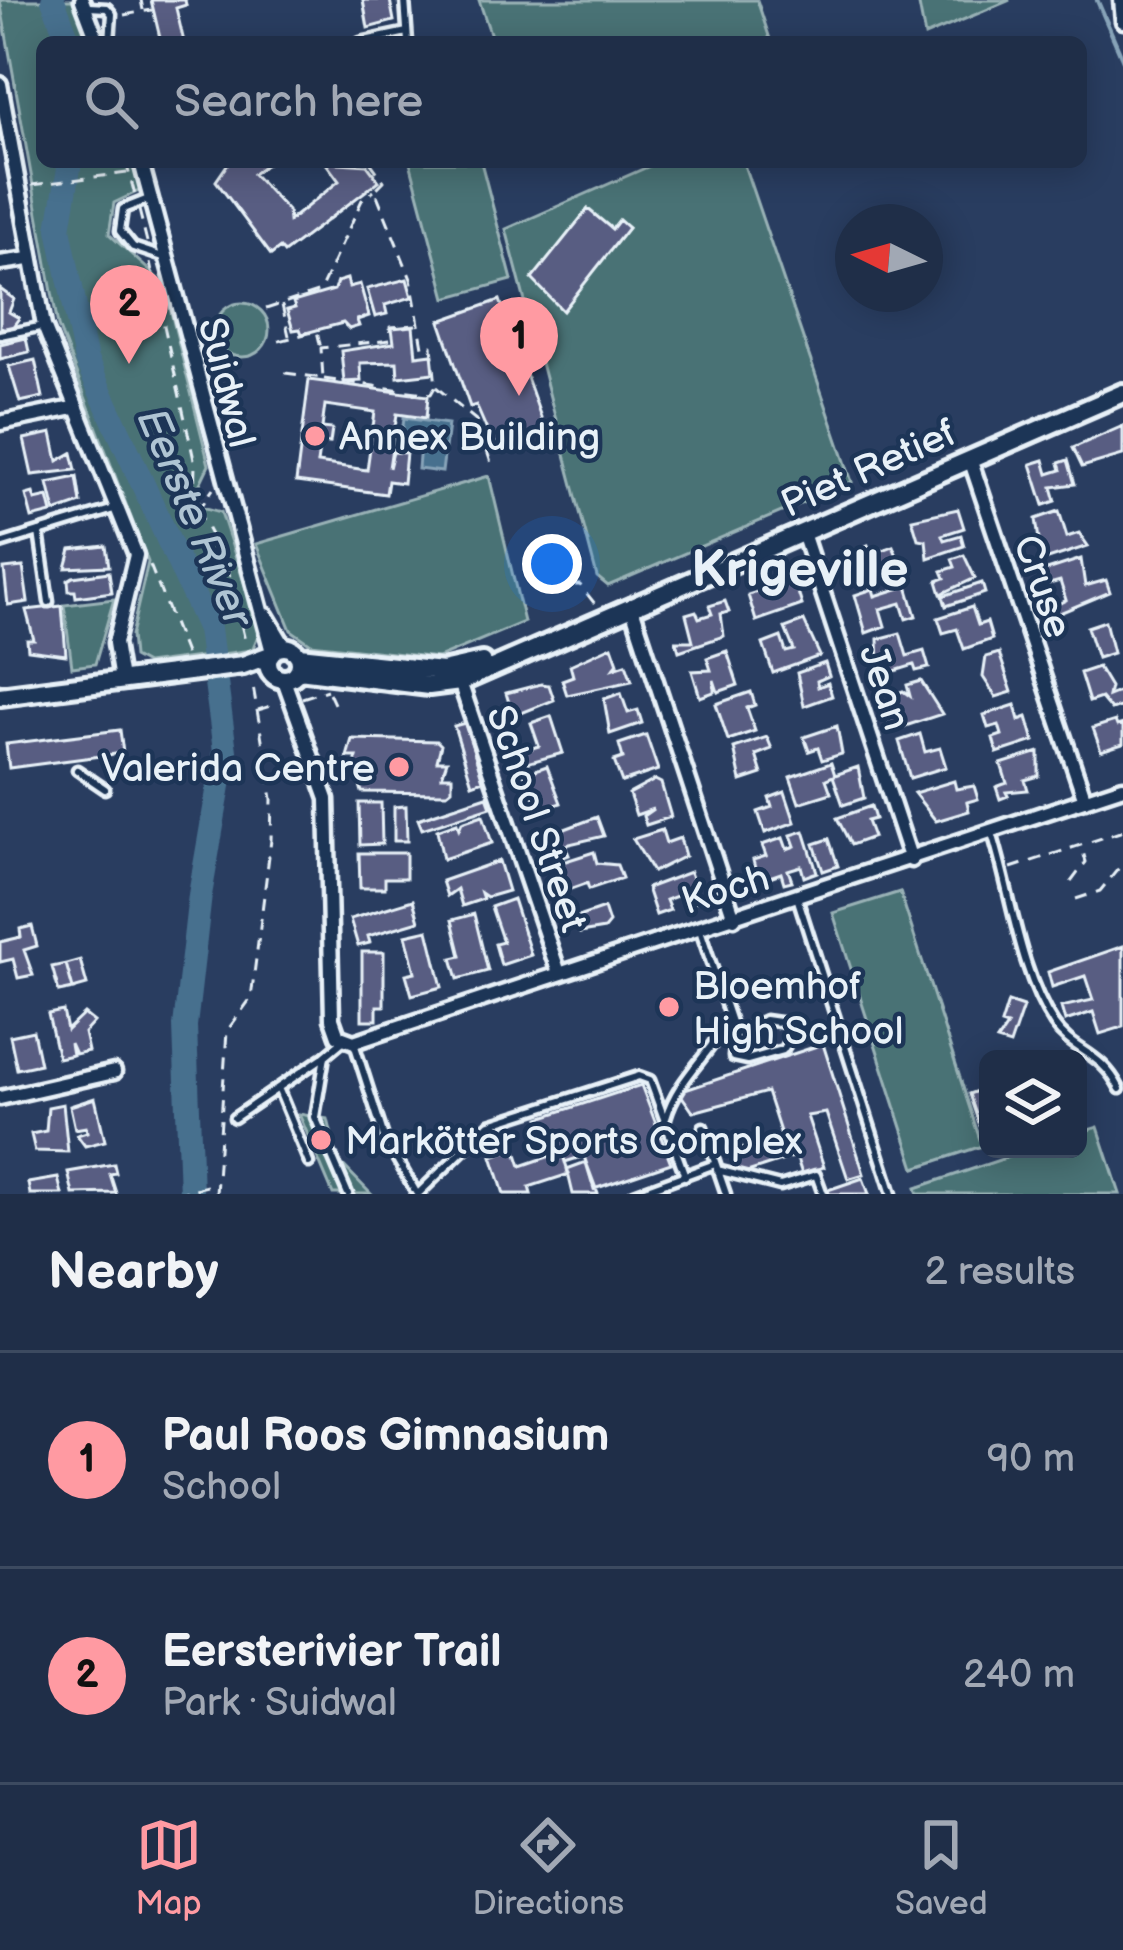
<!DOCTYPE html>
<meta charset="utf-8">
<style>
:root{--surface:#1f2e48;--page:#2c3a52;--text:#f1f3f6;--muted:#a1a8b4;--line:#3c4a60;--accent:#ff9aa2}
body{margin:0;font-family:"Balsamiq Sans",sans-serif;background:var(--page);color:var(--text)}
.controls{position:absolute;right:36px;bottom:36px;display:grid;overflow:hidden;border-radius:18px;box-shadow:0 6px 30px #0003}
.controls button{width:108px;height:108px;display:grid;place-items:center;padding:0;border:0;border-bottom:3px solid var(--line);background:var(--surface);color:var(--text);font:60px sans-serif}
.compass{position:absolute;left:835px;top:204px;width:108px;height:108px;border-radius:50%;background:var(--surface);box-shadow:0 6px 30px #0003;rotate:275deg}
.you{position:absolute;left:552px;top:564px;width:42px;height:42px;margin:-30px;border:9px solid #fff;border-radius:50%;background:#1a73e8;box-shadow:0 0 0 18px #1a73e833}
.badge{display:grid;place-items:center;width:78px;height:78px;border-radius:50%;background:var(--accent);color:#111;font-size:39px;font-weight:700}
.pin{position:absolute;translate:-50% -99px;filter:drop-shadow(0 3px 6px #0008)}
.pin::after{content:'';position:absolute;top:63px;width:42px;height:36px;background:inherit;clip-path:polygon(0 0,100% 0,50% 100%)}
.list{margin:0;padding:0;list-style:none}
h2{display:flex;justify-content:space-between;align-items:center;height:156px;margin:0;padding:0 48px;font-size:51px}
h2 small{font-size:39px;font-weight:400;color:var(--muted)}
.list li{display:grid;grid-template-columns:78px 1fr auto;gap:36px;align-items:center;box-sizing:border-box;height:216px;padding:0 48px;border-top:3px solid var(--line)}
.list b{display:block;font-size:45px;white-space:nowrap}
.list p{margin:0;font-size:39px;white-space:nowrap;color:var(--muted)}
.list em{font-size:39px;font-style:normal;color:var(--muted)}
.icon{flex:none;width:66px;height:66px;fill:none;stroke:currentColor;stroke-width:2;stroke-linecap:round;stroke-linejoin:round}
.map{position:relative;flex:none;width:1123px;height:1194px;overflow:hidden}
.search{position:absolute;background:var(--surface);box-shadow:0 6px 30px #0003;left:36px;right:36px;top:36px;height:132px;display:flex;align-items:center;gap:30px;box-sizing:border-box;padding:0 42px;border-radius:18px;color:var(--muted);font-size:45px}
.sheet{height:588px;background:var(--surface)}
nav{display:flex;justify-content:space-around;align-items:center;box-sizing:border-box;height:168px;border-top:3px solid var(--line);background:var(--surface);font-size:33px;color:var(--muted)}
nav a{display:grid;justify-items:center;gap:6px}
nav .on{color:var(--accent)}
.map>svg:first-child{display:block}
.green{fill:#4a7275;stroke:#99b2b6;stroke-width:3;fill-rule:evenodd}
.water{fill:#466f8e;stroke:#87a3b8;stroke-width:3}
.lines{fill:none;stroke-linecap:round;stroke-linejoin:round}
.stream{stroke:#87a3b8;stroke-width:4.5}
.river{stroke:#466f8e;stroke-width:24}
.building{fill:#585d82;stroke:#e8f1f8;stroke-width:3;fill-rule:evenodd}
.lane-casing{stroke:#e8f1f8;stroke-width:15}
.street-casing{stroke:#e8f1f8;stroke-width:21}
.secondary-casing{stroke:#e8f1f8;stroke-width:26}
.path{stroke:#e8f1f8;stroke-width:3;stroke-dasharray:12 9;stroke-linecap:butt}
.lane{stroke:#1d3557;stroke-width:6}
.street{stroke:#1d3557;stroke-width:12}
.secondary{stroke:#1d3557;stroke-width:16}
.poi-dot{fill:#ff9aa2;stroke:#1d3557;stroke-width:4.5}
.labels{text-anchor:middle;stroke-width:9;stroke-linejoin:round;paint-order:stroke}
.street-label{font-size:39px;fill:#e8f1f8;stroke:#1d3557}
.poi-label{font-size:39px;fill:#e8f1f8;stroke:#1d3557;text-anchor:start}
.water-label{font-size:42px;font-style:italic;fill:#afc4d3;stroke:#1d3557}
.district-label{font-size:51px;font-weight:bold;fill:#e8f1f8;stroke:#1d3557}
</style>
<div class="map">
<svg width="1123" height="1194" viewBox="0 0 1123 1194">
<rect width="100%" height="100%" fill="#293d60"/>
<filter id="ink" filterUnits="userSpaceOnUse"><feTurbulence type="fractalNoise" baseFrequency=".00833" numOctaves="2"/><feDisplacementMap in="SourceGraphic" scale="24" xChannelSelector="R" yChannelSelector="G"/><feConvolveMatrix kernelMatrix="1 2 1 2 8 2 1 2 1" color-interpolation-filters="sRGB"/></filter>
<g filter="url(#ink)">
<!-- green -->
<path class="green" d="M0,0H74L90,42H42V162H132L141,190L114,203L109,234L164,284L209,465L195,494L202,507L221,512L260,631L252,650L146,664L133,657L131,635L148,562L58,326Z
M479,0H757L771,42H493Z
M918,0H1010L925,36Z
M410,162H481L512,280L446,298Z
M659,162H743L852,482L608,586L597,577L506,229ZM587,210L612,229L619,221L628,228L562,310L533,279Z
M215 330a27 27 0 1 1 54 0a27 27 0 1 1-54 0Z
M489,476L524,622L438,658L311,644L291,630L256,544Z
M114,599L95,664L72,667L64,605Z
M900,892L982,1146L915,1168L833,913Z
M299,1114L328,1119L338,1160L371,1194H333Z
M1098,1127L1120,1194H918L916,1188L1032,1149H1078V1133Z"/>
<!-- water -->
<path class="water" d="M404,418L448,424L442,472L418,469L420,445L401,442Z"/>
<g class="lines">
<!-- stream -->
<path class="stream" d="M1097,0L1123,60"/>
<!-- river -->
<path class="river" d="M53,0L69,42
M70,162L59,229L86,360L209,629L225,751L200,895L185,1026L191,1194"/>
</g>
<!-- building -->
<path class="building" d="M151,0H185L186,5L176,8L184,42H161Z
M363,0H390L394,21L368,28Z
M229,162H269L253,174L288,211L289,221L339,181L325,162L367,165L379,181L284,253L280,248L271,255L216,181Z
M588,209L612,229L619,220L628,228L563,311L532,279Z
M347,279L349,287L360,284L369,316L357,320L359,326L349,329L343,323L302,334L300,329L293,330L287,310L295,308L293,302L334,290L337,282Z
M407,279L412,297L385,305L387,314L375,317L367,289Z
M0,289L14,299L9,312L19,318L9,332L0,326Z
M500,300L544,426L506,448L503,440L493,444L476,405L470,407L440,321Z
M413,326L416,356L432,354L434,373L398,377L397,362L360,363L361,381L344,382L341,351L394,343L392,328Z
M26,338L29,352L0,359V344Z
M35,360L43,397L20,402L9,366Z
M309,380L428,396L426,418L397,414L389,468L393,452L406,453L403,483L388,481L386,494L296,482ZM325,405L375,412L367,470L317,463L320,442L330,443L332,429L322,428Z
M1123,426V455L1082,467L1073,448Z
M52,433L58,461L72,453L76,470L32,475L24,439Z
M1044,460L1048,474L1061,470L1059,463L1068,460L1075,484L1052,487L1056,501L1044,505L1031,464Z
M77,477L81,503L55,512L48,483Z
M33,493L35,500L48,497L52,513L32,518L26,495Z
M958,509L964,528L942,535L944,540L961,535L964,546L928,558L926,540L918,539L912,519Z
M1059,511L1067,537L1079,533L1088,546L1042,561L1036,519Z
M868,545L872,554L893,546L900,563L848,584L837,558Z
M106,546L109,566L66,568L71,550Z
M964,555L975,578L941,594L937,581L945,578L942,571L955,567L952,559Z
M1081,559L1085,586L1106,580L1110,592L1055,615L1052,607L1066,600L1060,581L1046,585L1041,572Z
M23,567L28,602L8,605L4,569Z
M109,572L112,592L76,597L75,591H69L68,580L73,577Z
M794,580L802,605L756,621L748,595Z
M982,583L985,593L946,606L943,596Z
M907,586L916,616L906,619L901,603L880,609L885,626L866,633L855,595L873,589L875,596Z
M725,601L729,612L721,614L724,636L679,651L676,641H693L686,614L696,611L699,618L712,614L709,606Z
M62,606L66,655L28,650L27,640H34L26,610Z
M972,607L978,625L987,622L992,639L964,649L957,629L943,633L938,618Z
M804,621L820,656L773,673L763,644L781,637L786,652L794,650L785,628Z
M1105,621L1113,653L1097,658L1087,627Z
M900,633L907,656L924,651L929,668L916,671L914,665L888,673L885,663L879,665L878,639Z
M612,646L618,663L614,668L626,664L632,681L567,695L562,680L573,676L570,665Z
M727,651L738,685L718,692L714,680V692L700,697L692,671L711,670L707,658Z
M999,653L1012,692L996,697L983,677L986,657Z
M825,663L829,676L817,681L818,687L828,683L832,696L804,706L797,673Z
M1098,667L1110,687L1108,696L1123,690V706L1111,710L1101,698L1089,702L1080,673Z
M921,681L942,714L890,731L886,720L896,717L890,696L903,691L910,696L907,685Z
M541,684L549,685L554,700L504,720L500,709L510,706L506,693Z
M751,692L755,705L747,708L755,731L728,740L716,704Z
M621,693L628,713L638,710L642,723L610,734L604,699Z
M1015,705L1019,720L1027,717L1034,741L997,753L993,738L1002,735L999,725L988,728L984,715Z
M551,716L563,753L523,764L519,752L539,746L531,723Z
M1115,721L1117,726L1123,724V744L1101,751L1093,728Z
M465,723L483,780L472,784L454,726Z
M837,726L842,754L822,760L818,748L809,751L804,737Z
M120,730L123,753L9,768L6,744Z
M920,734L925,752L940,748L946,767L910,778L899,741Z
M646,735L658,770L622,782L614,761L623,758L619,744Z
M767,737L772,749L756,755L762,774L741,781L734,748Z
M352,739L437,741L441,745L437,761H447L442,776H452V789L447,793L362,792L357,775L362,772H352L357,757H347Z
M1039,752V776L1025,780L1028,790L1006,792L1008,796L1000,799L996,787L1007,783L1001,764Z
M831,763L835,775L858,767L864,798L843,805L833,776L826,779L831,793L799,803L790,777Z
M547,766L561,803L539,810L524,774Z
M655,780L661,783L671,817L646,825L643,816L653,809L636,815L629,794Z
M954,781L956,789L974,786L978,799L967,802L969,811L936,821L914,793Z
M785,792L795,822L765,833L758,812L772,807L769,798Z
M487,796L491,807L422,829L418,819Z
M359,803H381L382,844L360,845Z
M406,806L407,841H394V807Z
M871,806L875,819L867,821L873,837L851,845L837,818Z
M483,815L492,843L443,859L437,830L457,823L459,829L462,822Z
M597,817L604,836L565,845L569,855L549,862L541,838Z
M662,830L666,843L680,838L685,856L653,872L633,839Z
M804,831L817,872L804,877L801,866L788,870L792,881L784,883L781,873L758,881L753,860L766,856L762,845L783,838L787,849L795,846L791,835Z
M829,839L838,866L823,871L814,844Z
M594,852L597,863L617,865L622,878L589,889L587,883L562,892L560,884L555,886L553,865Z
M359,853H406V878H385V888H360Z
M499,861L508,891L487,897L481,893L483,899L462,906L457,889L447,896L442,881Z
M690,872L699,900L686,905L682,894L666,900L670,910L656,915L647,888Z
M513,899L531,955L501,965L495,944L503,942L491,907Z
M413,900L419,921L368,936L370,943L358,946L350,919Z
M604,908L609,923L604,929L580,933L575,918Z
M474,914L488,971L458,979L452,958L461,956L452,920Z
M32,926L37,946L24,950L33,975L18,978L13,959L0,962V942L21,937L20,929Z
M428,930L442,987L412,995L406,974L415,972L406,935Z
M1123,946V1027L1100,1034L1093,1012L1065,1021L1061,1007L1093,1000L1085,976L1052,987L1048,972Z
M362,952H384V1006H377V1020H362Z
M80,960L87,985L73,989L66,964Z
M66,964L73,989L59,992L52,967Z
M1008,1002L1023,1007L1010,1045L997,1041L1007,1026L1001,1024Z
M63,1011L67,1030L84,1014L94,1022L84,1033L88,1051L75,1054L70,1043L72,1055L58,1058L48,1014Z
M33,1031L40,1064L17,1069L10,1036Z
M823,1044L864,1174L848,1179L826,1113L807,1116L824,1167L802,1174L796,1156L738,1175L731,1152L781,1135L767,1092L693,1112L679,1092Z
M641,1085L671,1163L594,1189L584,1156L565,1162L562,1152L553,1155L540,1118Z
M988,1087V1127L981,1129L969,1094Z
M95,1098L105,1141L85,1146L77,1135L87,1132L86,1127L75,1129L70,1106Z
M63,1104L68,1152L35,1151L31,1134L46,1131L48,1107Z
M515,1148L521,1166L562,1152L569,1174L529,1187L531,1194H504L492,1156Z
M586,1162L598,1194H573L567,1169Z
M114,1164L116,1173L110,1174L116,1193L73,1194L68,1172Z
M58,1178L62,1194H30L28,1183Z
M863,1178L869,1194H826L825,1191Z"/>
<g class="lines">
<defs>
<path id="lane" d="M405,0L408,42
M89,7L107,8L112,14L110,42
M360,42L407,32
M151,198L123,209L120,231L133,247L163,257
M0,335L44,326
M39,532L49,602
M0,544L114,509
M77,770L105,789
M992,833C1011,893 1019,971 1054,1024C1074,1053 1100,1050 1120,1089
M797,897L892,1194
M700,930L735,1034L733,1057L747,1060L783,1050L792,1036L786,1023L765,1020L735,1034
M343,1041L325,1056L315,1117L348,1194
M354,1043L384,1137L417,1194
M278,1088L309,1163
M234,1118L322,1058
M666,1118C677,1079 710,1055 729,1019
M703,1127L726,1194
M717,1170L780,1186L816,1175L823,1194
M418,1194L490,1124L639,1076L650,1080L685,1176
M634,1194L715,1164"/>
<path id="street" d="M82,0L98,42
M1121,0L1123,21
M0,84L44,326L136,555L115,643L121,680
M141,162L272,652
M0,263L29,259
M0,423L73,408
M970,459L1085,800
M803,533L911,860
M631,605L734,918
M266,615L285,647
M459,679L559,973
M284,680L327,799L332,1019L338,1036L354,1042L1123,787
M0,1098L114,1072"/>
<path id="secondary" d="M268 663a16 16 0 1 1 32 0a16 16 0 1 1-32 0Z
M299,656L442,671L482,662
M299,670L429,686L460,682L1123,393
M0,696L243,665L270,655"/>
</defs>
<!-- lane casing -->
<use href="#lane" class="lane-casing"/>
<!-- street casing -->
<use href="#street" class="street-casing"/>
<!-- secondary casing -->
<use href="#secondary" class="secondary-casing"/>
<!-- path -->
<path class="path" d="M141,0L143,10
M124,15L152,10
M126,162L135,195
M370,162L384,181L375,190L411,279L423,347L432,346L436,387L477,421L492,466
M32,185L127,173
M139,210L147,242
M150,263L195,464L194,503L227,565L246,645
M282,305L289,336
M266,309L320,291L362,200L374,191
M279,341L317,331L321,348
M285,373L323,378L321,348L391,340L390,327L416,325
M324,379L431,394L435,387
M198,511L213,489
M150,565L186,656
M570,585H580L595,604
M329,693L335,706
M302,698L327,690
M258,710L278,704
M1011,868L1123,831
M1071,882L1086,862L1082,848
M1076,899L1100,891L1123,863
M175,1194L215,1184
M216,1194L227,1031L251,998L271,840L272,799L252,680"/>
<!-- lane -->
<use href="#lane" class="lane"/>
<!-- street -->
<use href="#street" class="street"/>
<!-- secondary -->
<use href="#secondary" class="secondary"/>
</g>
</g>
<!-- markers -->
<g class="poi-dot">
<circle cx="315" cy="436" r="12"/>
<circle cx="399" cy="767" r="12"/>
<circle cx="669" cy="1007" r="12"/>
<circle cx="321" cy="1140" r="12"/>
</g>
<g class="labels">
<!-- street labels -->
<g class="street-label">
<text transform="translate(228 382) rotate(76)" y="14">Suidwal</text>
<text transform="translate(868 467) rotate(-24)" y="14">Piet Retief</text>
<text transform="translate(1044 586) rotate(71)" y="14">Cruse</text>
<text transform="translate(886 687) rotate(72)" y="14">Jean</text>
<text transform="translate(538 818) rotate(71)" y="14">School Street</text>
<text transform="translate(725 888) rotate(-17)" y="14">Koch</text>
</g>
<!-- poi labels -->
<g class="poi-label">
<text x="339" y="450">Annex Building</text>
<text x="375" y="781" text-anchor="end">Valerida Centre</text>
<text x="693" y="999">Bloemhof<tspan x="693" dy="45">High School</tspan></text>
<text x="345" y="1154">Markötter Sports Complex</text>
</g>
<!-- water labels -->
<g class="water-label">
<text transform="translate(196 517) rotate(67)" y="15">Eerste River</text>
</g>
<!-- district labels -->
<g class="district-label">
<text x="800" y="586">Krigeville</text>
</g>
</g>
</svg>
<div class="controls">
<button><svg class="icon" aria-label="layers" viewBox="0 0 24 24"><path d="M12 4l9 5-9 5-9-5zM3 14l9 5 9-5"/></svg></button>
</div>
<svg class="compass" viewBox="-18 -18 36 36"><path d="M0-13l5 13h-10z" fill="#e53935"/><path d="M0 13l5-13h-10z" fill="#a1a8b4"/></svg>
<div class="you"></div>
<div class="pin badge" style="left:519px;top:396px">1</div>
<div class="pin badge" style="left:129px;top:364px">2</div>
<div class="search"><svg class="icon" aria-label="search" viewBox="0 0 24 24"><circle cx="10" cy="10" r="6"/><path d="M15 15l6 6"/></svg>Search here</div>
</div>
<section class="sheet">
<h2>Nearby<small>2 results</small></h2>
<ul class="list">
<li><span class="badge">1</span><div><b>Paul Roos Gimnasium</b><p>School</p></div><em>90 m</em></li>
<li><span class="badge">2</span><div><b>Eersterivier Trail</b><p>Park · Suidwal</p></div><em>240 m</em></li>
</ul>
</section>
<nav>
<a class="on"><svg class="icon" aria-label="map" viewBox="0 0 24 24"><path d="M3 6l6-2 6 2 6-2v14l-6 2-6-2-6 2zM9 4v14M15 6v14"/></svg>Map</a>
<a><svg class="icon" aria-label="directions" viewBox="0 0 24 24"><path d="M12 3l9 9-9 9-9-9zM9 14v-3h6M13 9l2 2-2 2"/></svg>Directions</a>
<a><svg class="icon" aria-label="saved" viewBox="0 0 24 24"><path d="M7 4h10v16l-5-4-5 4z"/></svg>Saved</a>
</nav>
